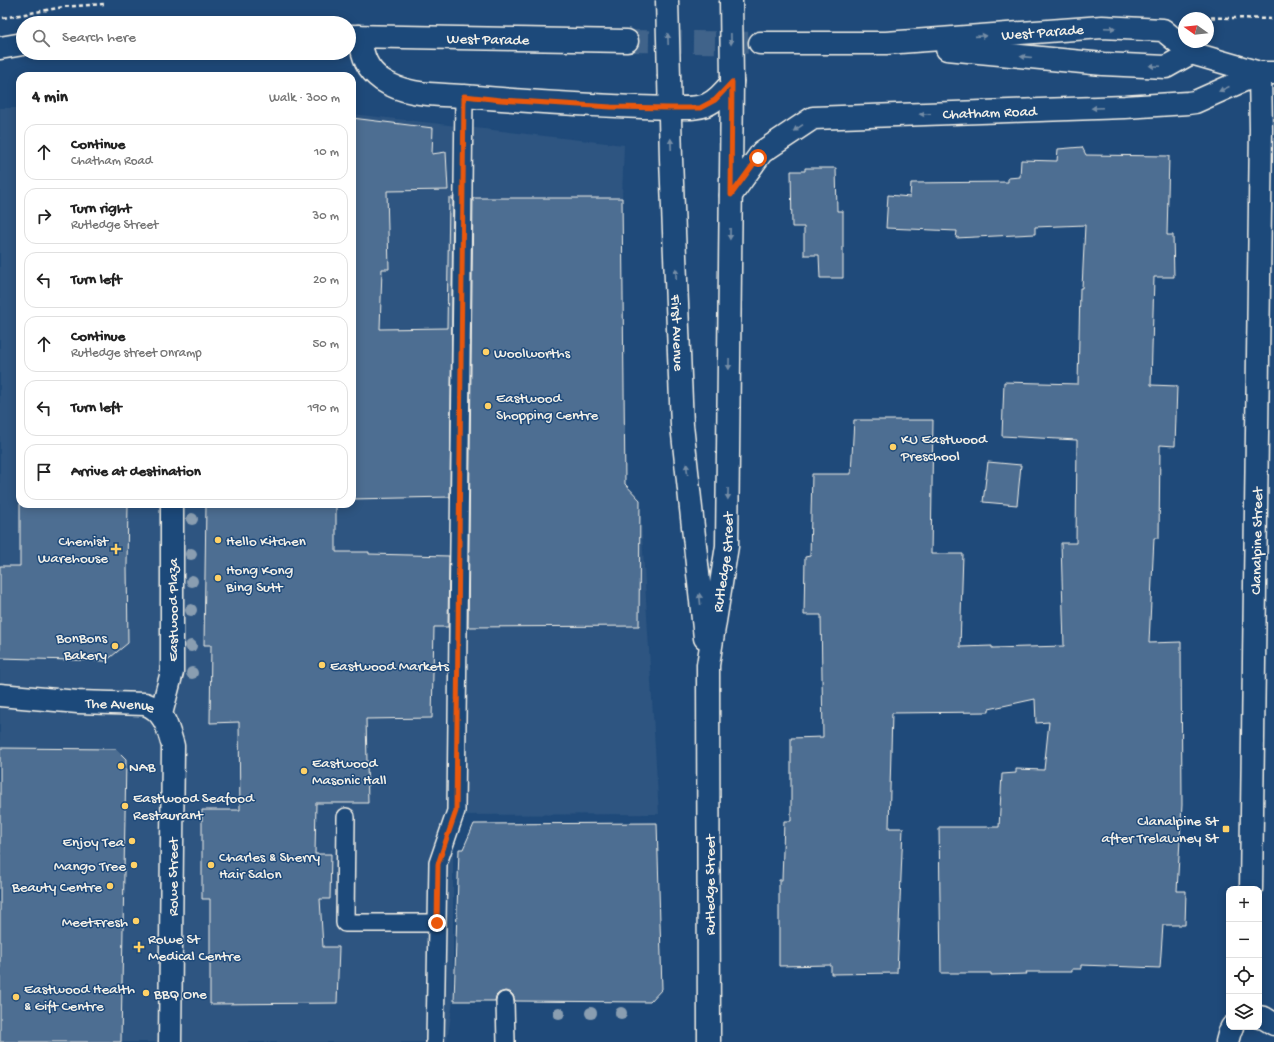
<!DOCTYPE html>
<meta charset="utf-8">
<style>
:root{--surface:#fff;--page:#f6f6f6;--text:#222;--muted:#767676;--line:#e0e0e0}
body{margin:0;font-family:"Gochi Hand",sans-serif;background:var(--page);color:var(--text)}
.controls{position:absolute;right:12px;bottom:12px;display:grid;overflow:hidden;border-radius:8px;box-shadow:0 2px 10px #0003}
.controls button{width:36px;height:36px;display:grid;place-items:center;padding:0;border:0;border-bottom:1px solid var(--line);background:var(--surface);color:var(--text);font:20px sans-serif}
.compass{position:absolute;left:1178px;top:12px;width:36px;height:36px;border-radius:50%;background:var(--surface);box-shadow:0 2px 10px #0003;rotate:285deg}
.stop{position:absolute;width:12px;height:12px;margin:-9px;border:3px solid #ea580c;border-radius:50%;background:#fff}
.stop.end{background:#ea580c;border-color:#fff;box-shadow:0 1px 4px #0008}
.list{margin:0;padding:0;list-style:none}
h2{display:flex;justify-content:space-between;align-items:center;height:52px;margin:0;padding:0 16px;font-size:17px}
h2 small{font-size:13px;font-weight:400;color:var(--muted)}
.list li{display:grid;grid-template-columns:26px 1fr auto;gap:12px;align-items:center;box-sizing:border-box;height:56px;margin:0 8px 8px;padding:0 8px;border:1px solid var(--line);border-radius:12px}
.list b{display:block;font-size:15px;white-space:nowrap}
.list p{margin:0;font-size:13px;white-space:nowrap;color:var(--muted)}
.list em{font-size:13px;font-style:normal;color:var(--muted)}
.icon{flex:none;width:22px;height:22px;fill:none;stroke:currentColor;stroke-width:2;stroke-linecap:round;stroke-linejoin:round}
.map{position:relative;flex:none;width:1274px;height:1042px;overflow:hidden}
.search{position:absolute;background:var(--surface);box-shadow:0 2px 10px #0003;left:16px;top:16px;width:340px;height:44px;display:flex;align-items:center;gap:10px;box-sizing:border-box;padding:0 14px;border-radius:22px;color:var(--muted);font-size:15px}
.panel{position:absolute;background:var(--surface);box-shadow:0 2px 10px #0003;left:16px;top:72px;width:340px;height:436px;border-radius:12px}
.map>svg:first-child{display:block}
.built{fill:#2d5581}
.building{fill:#4d6e92;stroke:#f4f1e8}
.lines{fill:none;stroke-linecap:round;stroke-linejoin:round}
.tertiary-tunnel{stroke:#3f638a;stroke-width:22;stroke-dasharray:22 11;stroke-linecap:butt}
.service-casing{stroke:#f4f1e8;stroke-width:20}
.pedestrian-casing{stroke:#f4f1e8;stroke-width:25}
.minor-casing{stroke:#f4f1e8;stroke-width:25}
.tertiary-casing{stroke:#f4f1e8;stroke-width:25}
.primary-casing{stroke:#f4f1e8;stroke-width:25}
.path{stroke:#f4f1e8;stroke-width:2.5;stroke-dasharray:4 3;stroke-linecap:butt}
.service{stroke:#1f4a7a;stroke-width:17}
.pedestrian{stroke:#1f4a7a;stroke-width:22}
.minor{stroke:#1f4a7a;stroke-width:22}
.tertiary{stroke:#1f4a7a;stroke-width:22}
.primary{stroke:#1f4a7a;stroke-width:22}
.primary-bridge-casing{stroke:#f4f1e8;stroke-width:25;stroke-linecap:butt}
.primary-bridge{stroke:#1f4a7a;stroke-width:22}
.tree{fill:#8a9eb1}
.oneway{fill:#748da6}
.route{stroke:#ea580c;stroke-width:5}
.poi-dot{fill:#ffd166;stroke:#1f4a7a;stroke-width:1.5}
.labels{text-anchor:middle;stroke-width:3;stroke-linejoin:round;paint-order:stroke}
.street-label{font-size:15px;fill:#f4f1e8;stroke:#1f4a7a}
.poi-label{font-size:15px;fill:#f4f1e8;stroke:#1f4a7a;text-anchor:start}
</style>
<div class="map">
<svg width="1274" height="1042" viewBox="0 0 1274 1042">
<rect width="100%" height="100%" fill="#1f4a7a"/>
<filter id="ink" filterUnits="userSpaceOnUse"><feTurbulence type="fractalNoise" baseFrequency=".025" numOctaves="2"/><feDisplacementMap in="SourceGraphic" scale="8" xChannelSelector="R" yChannelSelector="G"/><feConvolveMatrix kernelMatrix="1 2 1 2 8 2 1 2 1" color-interpolation-filters="sRGB"/></filter>
<g filter="url(#ink)">
<!-- built -->
<path class="built" d="M0,108H20V504H352V114L624,145L622,198L625,484L640,500L659,814L453,815V1001L447,1042H0Z"/>
<!-- building -->
<path class="building" d="M352,118L433,128L432,154L446,152L448,190L387,191L389,269H382L380,329L447,328L449,198H453L450,497L352,499Z
M1082,147L1086,155L1169,156L1167,235H1173L1174,277H1154L1151,385L1177,386L1175,446L1160,445L1159,538H1154L1149,643L1181,642L1182,805L1177,891H1186L1185,925H1163L1160,968L1081,965V969H1072V972H1026L1027,974L991,975V973H941L939,827H999L1002,774L1016,773V769L1044,770L1049,722L1036,723L1035,699L989,709V712L892,713L889,828H903L897,973L831,974V965L779,966V880H782L784,821H791V738L823,737L821,615H804L805,557L810,556L812,474H851L854,420H933L931,554H963L960,647L992,646V648L1064,646L1061,543H1076L1077,440L1002,436L1004,382L1078,384L1080,288H1082L1085,225L1035,227V234L956,238L957,231L886,228L888,195L910,197L911,183L1008,182V178L1020,177L1021,160L1057,161L1058,149Z
M805,168H836L837,211H843V278H820L819,255H804V227H792L791,171H805Z
M473,198H622L625,484L640,500L639,626L468,627Z
M988,462L1021,465L1017,505L983,502Z
M20,504H128L127,566L128,643L106,661L0,658V566H20Z
M206,504H336V552H369V554L449,556L448,627H434L432,718L366,719L368,803H316L315,854H331L330,899H320L323,947H339L337,1003L210,1004V899H202V810H240L239,722L210,723L211,645H204Z
M0,748L116,749L126,759L121,1042H0Z
M657,823L662,989L650,1002L515,1001L513,995L510,992L505,991L499,993L496,996L495,1001H454L459,849H463L474,824Z"/>
<g class="lines">
<!-- tertiary-tunnel -->
<path class="tertiary-tunnel" d="M627,41L760,43"/>
<defs>
<path id="service" d="M346,817L345,923H437
M505,1001L506,1042
M435,1042L438,863L456,811L464,96"/>
<path id="pedestrian" d="M161,714L172,672V504"/>
<g id="minor">
<path d="M359,36C363,55 365,68 382,80C406,96 436,94 464,96C533,102 601,106 670,108"/>
<path id="s1" d="M731,195L762,152L813,118L1125,107L1188,103L1195,102L1260,73L1261,129L1251,889"/>
<path d="M1259,1017L1264,1018L1274,1024"/>
<path d="M1227,1042L1230,1031L1232,1027"/>
</g>
<g id="tertiary">
<path id="s2" d="M349,36L627,41"/>
<path id="s3" d="M760,43H886L1102,27L1163,30L1191,53L1260,73H1274"/>
<path d="M0,48L23,44"/>
<path d="M947,49L1103,64L1166,67L1191,53"/>
<path id="s4" d="M0,695L78,702L145,704C164,710 168,728 173,746L170,1042"/>
</g>
<g id="primary">
<path id="s5" d="M669,77L671,159L682,425L705,638"/>
<path d="M670,108C702,108 710,110 732,82"/>
<path id="s6" d="M709,1042L708,665L727,546L732,82"/>
</g>
</defs>
<!-- service casing -->
<use href="#service" class="service-casing"/>
<!-- pedestrian casing -->
<use href="#pedestrian" class="pedestrian-casing"/>
<!-- minor casing -->
<use href="#minor" class="minor-casing"/>
<!-- tertiary casing -->
<use href="#tertiary" class="tertiary-casing"/>
<!-- primary casing -->
<use href="#primary" class="primary-casing"/>
<!-- path -->
<path class="path" d="M1190,17L1274,19
M3,18L63,7L104,4"/>
<!-- service -->
<use href="#service" class="service"/>
<!-- pedestrian -->
<use href="#pedestrian" class="pedestrian"/>
<!-- minor -->
<use href="#minor" class="minor"/>
<!-- tertiary -->
<use href="#tertiary" class="tertiary"/>
<!-- primary -->
<use href="#primary" class="primary"/>
<defs>
<path id="primary-bridge" d="M667,0L669,77
M731,0L732,82"/>
</defs>
<!-- primary-bridge casing -->
<use href="#primary-bridge" class="primary-bridge-casing"/>
<!-- primary-bridge -->
<use href="#primary-bridge" class="primary-bridge"/>
</g>
<!-- trees -->
<g class="tree">
<circle cx="192" cy="519" r="6"/>
<circle cx="191" cy="554" r="6"/>
<circle cx="192" cy="581" r="6"/>
<circle cx="191" cy="610" r="6"/>
<circle cx="191" cy="646" r="6"/>
<circle cx="192" cy="673" r="6"/>
<circle cx="559" cy="1013" r="6"/>
<circle cx="591" cy="1013" r="6"/>
<circle cx="621" cy="1013" r="6"/>
</g>
<!-- one-way arrows -->
<defs><path id="oneway-solid" d="M-6-.8H1V-3.2L6.5 0L1 3.2V.8H-6Z"/></defs>
<g class="oneway">
<use href="#oneway-solid" transform="translate(1110 28) rotate(2)"/>
<use href="#oneway-solid" transform="translate(981 36) rotate(-4)"/>
<use href="#oneway-solid" transform="translate(668 39) rotate(-92)"/>
<use href="#oneway-solid" transform="translate(731 39) rotate(89)"/>
<use href="#oneway-solid" transform="translate(1026 57) rotate(-175)"/>
<use href="#oneway-solid" transform="translate(1155 66) rotate(-178)"/>
<use href="#oneway-solid" transform="translate(1224 89) rotate(156)"/>
<use href="#oneway-solid" transform="translate(1097 108) rotate(178)"/>
<use href="#oneway-solid" transform="translate(925 114) rotate(178)"/>
<use href="#oneway-solid" transform="translate(798 128) rotate(146)"/>
<use href="#oneway-solid" transform="translate(671 144) rotate(-92)"/>
<use href="#oneway-solid" transform="translate(730 234) rotate(91)"/>
<use href="#oneway-solid" transform="translate(676 274) rotate(-92)"/>
<use href="#oneway-solid" transform="translate(729 364) rotate(91)"/>
<use href="#oneway-solid" transform="translate(687 469) rotate(-96)"/>
<use href="#oneway-solid" transform="translate(728 494) rotate(91)"/>
<use href="#oneway-solid" transform="translate(700 599) rotate(-96)"/>
</g>
</g>
<g class="lines" filter="url(#ink)">
<!-- route -->
<path class="route" d="M437,923L438,864L456,811L464,96L501,100L611,107L670,108H700L715,100L732,82L731,195L758,158"/>
</g>
<!-- markers -->
<g class="poi-dot">
<circle cx="486" cy="352" r="4"/>
<circle cx="488" cy="406" r="4"/>
<circle cx="893" cy="447" r="4"/>
<circle cx="218" cy="540" r="4"/>
<path d="M114 543h4v4h4v4h-4v4h-4v-4h-4v-4h4z"/>
<circle cx="218" cy="578" r="4"/>
<circle cx="115" cy="646" r="4"/>
<circle cx="322" cy="665" r="4"/>
<circle cx="121" cy="766" r="4"/>
<circle cx="304" cy="771" r="4"/>
<circle cx="125" cy="806" r="4"/>
<rect x="1222" y="825" width="8" height="8" rx="2"/>
<circle cx="132" cy="841" r="4"/>
<circle cx="134" cy="865" r="4"/>
<circle cx="211" cy="865" r="4"/>
<circle cx="110" cy="886" r="4"/>
<circle cx="136" cy="921" r="4"/>
<path d="M137 941h4v4h4v4h-4v4h-4v-4h-4v-4h4z"/>
<circle cx="146" cy="993" r="4"/>
<circle cx="16" cy="997" r="4"/>
</g>
<g class="labels">
<!-- street labels -->
<g class="street-label">
<text dy="5" stroke="none"><textPath href="#s3" startOffset="283">West Parade</textPath></text>
<text dy="5" stroke="none"><textPath href="#s2" startOffset="139">West Parade</textPath></text>
<text dy="5" stroke="none"><textPath href="#s1" startOffset="291">Chatham Road</textPath></text>
<text dy="5" stroke="none"><textPath href="#s5" startOffset="256">First Avenue</textPath></text>
<text transform="translate(1256 541) rotate(-89)" y="5">Clanalpine Street</text>
<text dy="5" stroke="none"><textPath href="#s6" startOffset="481">Rutledge Street</textPath></text>
<text transform="translate(172 610) rotate(-90)" y="5">Eastwood Plaza</text>
<text dy="5" stroke="none"><textPath href="#s4" startOffset="121">The Avenue</textPath></text>
<text transform="translate(172 877) rotate(-90)" y="5">Rowe Street</text>
<text transform="translate(709 885) rotate(-90)" y="5">Rutledge Street</text>
</g>
<!-- poi labels -->
<g class="poi-label">
<text x="494" y="357">Woolworths</text>
<text x="496" y="402">Eastwood<tspan x="496" dy="17">Shopping Centre</tspan></text>
<text x="901" y="443">KU Eastwood<tspan x="901" dy="17">Preschool</tspan></text>
<text x="108" y="545" text-anchor="end">Chemist<tspan x="108" dy="17">Warehouse</tspan></text>
<text x="226" y="545">Hello Kitchen</text>
<text x="226" y="574">Hong Kong<tspan x="226" dy="17">Bing Sutt</tspan></text>
<text x="107" y="642" text-anchor="end">BonBons<tspan x="107" dy="17">Bakery</tspan></text>
<text x="330" y="670">Eastwood Markets</text>
<text x="312" y="767">Eastwood<tspan x="312" dy="17">Masonic Hall</tspan></text>
<text x="129" y="771">NAB</text>
<text x="133" y="802">Eastwood Seafood<tspan x="133" dy="17">Restaurant</tspan></text>
<text x="1218" y="825" text-anchor="end">Clanalpine St<tspan x="1218" dy="17">after Trelawney St</tspan></text>
<text x="124" y="846" text-anchor="end">Enjoy Tea</text>
<text x="219" y="861">Charles &amp; Sherry<tspan x="219" dy="17">Hair Salon</tspan></text>
<text x="126" y="870" text-anchor="end">Mango Tree</text>
<text x="102" y="891" text-anchor="end">Beauty Centre</text>
<text x="128" y="926" text-anchor="end">MeetFresh</text>
<text x="148" y="943">Rowe St<tspan x="148" dy="17">Medical Centre</tspan></text>
<text x="24" y="993">Eastwood Health<tspan x="24" dy="17">&amp; Gift Centre</tspan></text>
<text x="154" y="998">BBQ One</text>
</g>
</g>
</svg>
<div class="controls">
<button>+</button>
<button>−</button>
<button><svg class="icon" aria-label="locate" viewBox="0 0 24 24"><circle cx="12" cy="12" r="6"/><path d="M12 2v4M12 18v4M2 12h4M18 12h4"/></svg></button>
<button><svg class="icon" aria-label="layers" viewBox="0 0 24 24"><path d="M12 4l9 5-9 5-9-5zM3 14l9 5 9-5"/></svg></button>
</div>
<svg class="compass" viewBox="-18 -18 36 36"><path d="M0-13l5 13h-10z" fill="#e53935"/><path d="M0 13l5-13h-10z" fill="#767676"/></svg>
<div class="stop" style="left:758px;top:158px"></div>
<div class="stop end" style="left:437px;top:923px"></div>
<div class="search"><svg class="icon" aria-label="search" viewBox="0 0 24 24"><circle cx="10" cy="10" r="6"/><path d="M15 15l6 6"/></svg>Search here</div>
<section class="panel">
<h2>4 min<small>Walk · 300 m</small></h2>
<ul class="list">
<li><svg class="icon" aria-label="ahead" viewBox="0 0 24 24"><path d="M12 20V5M6 11l6-6 6 6"/></svg><div><b>Continue</b><p>Chatham Road</p></div><em>10 m</em></li>
<li><svg class="icon" aria-label="right" viewBox="0 0 24 24"><path d="M7 20v-9h11M14 6l5 5-5 5"/></svg><div><b>Turn right</b><p>Rutledge Street</p></div><em>30 m</em></li>
<li><svg class="icon" aria-label="left" viewBox="0 0 24 24"><path d="M17 20v-9H6M10 6l-5 5 5 5"/></svg><div><b>Turn left</b></div><em>20 m</em></li>
<li><svg class="icon" aria-label="ahead" viewBox="0 0 24 24"><path d="M12 20V5M6 11l6-6 6 6"/></svg><div><b>Continue</b><p>Rutledge street Onramp</p></div><em>50 m</em></li>
<li><svg class="icon" aria-label="left" viewBox="0 0 24 24"><path d="M17 20v-9H6M10 6l-5 5 5 5"/></svg><div><b>Turn left</b></div><em>190 m</em></li>
<li><svg class="icon" aria-label="arrive" viewBox="0 0 24 24"><path d="M6 21V4h12l-3 4 3 4H6"/></svg><div><b>Arrive at destination</b></div></li>
</ul>
</section>
</div>
